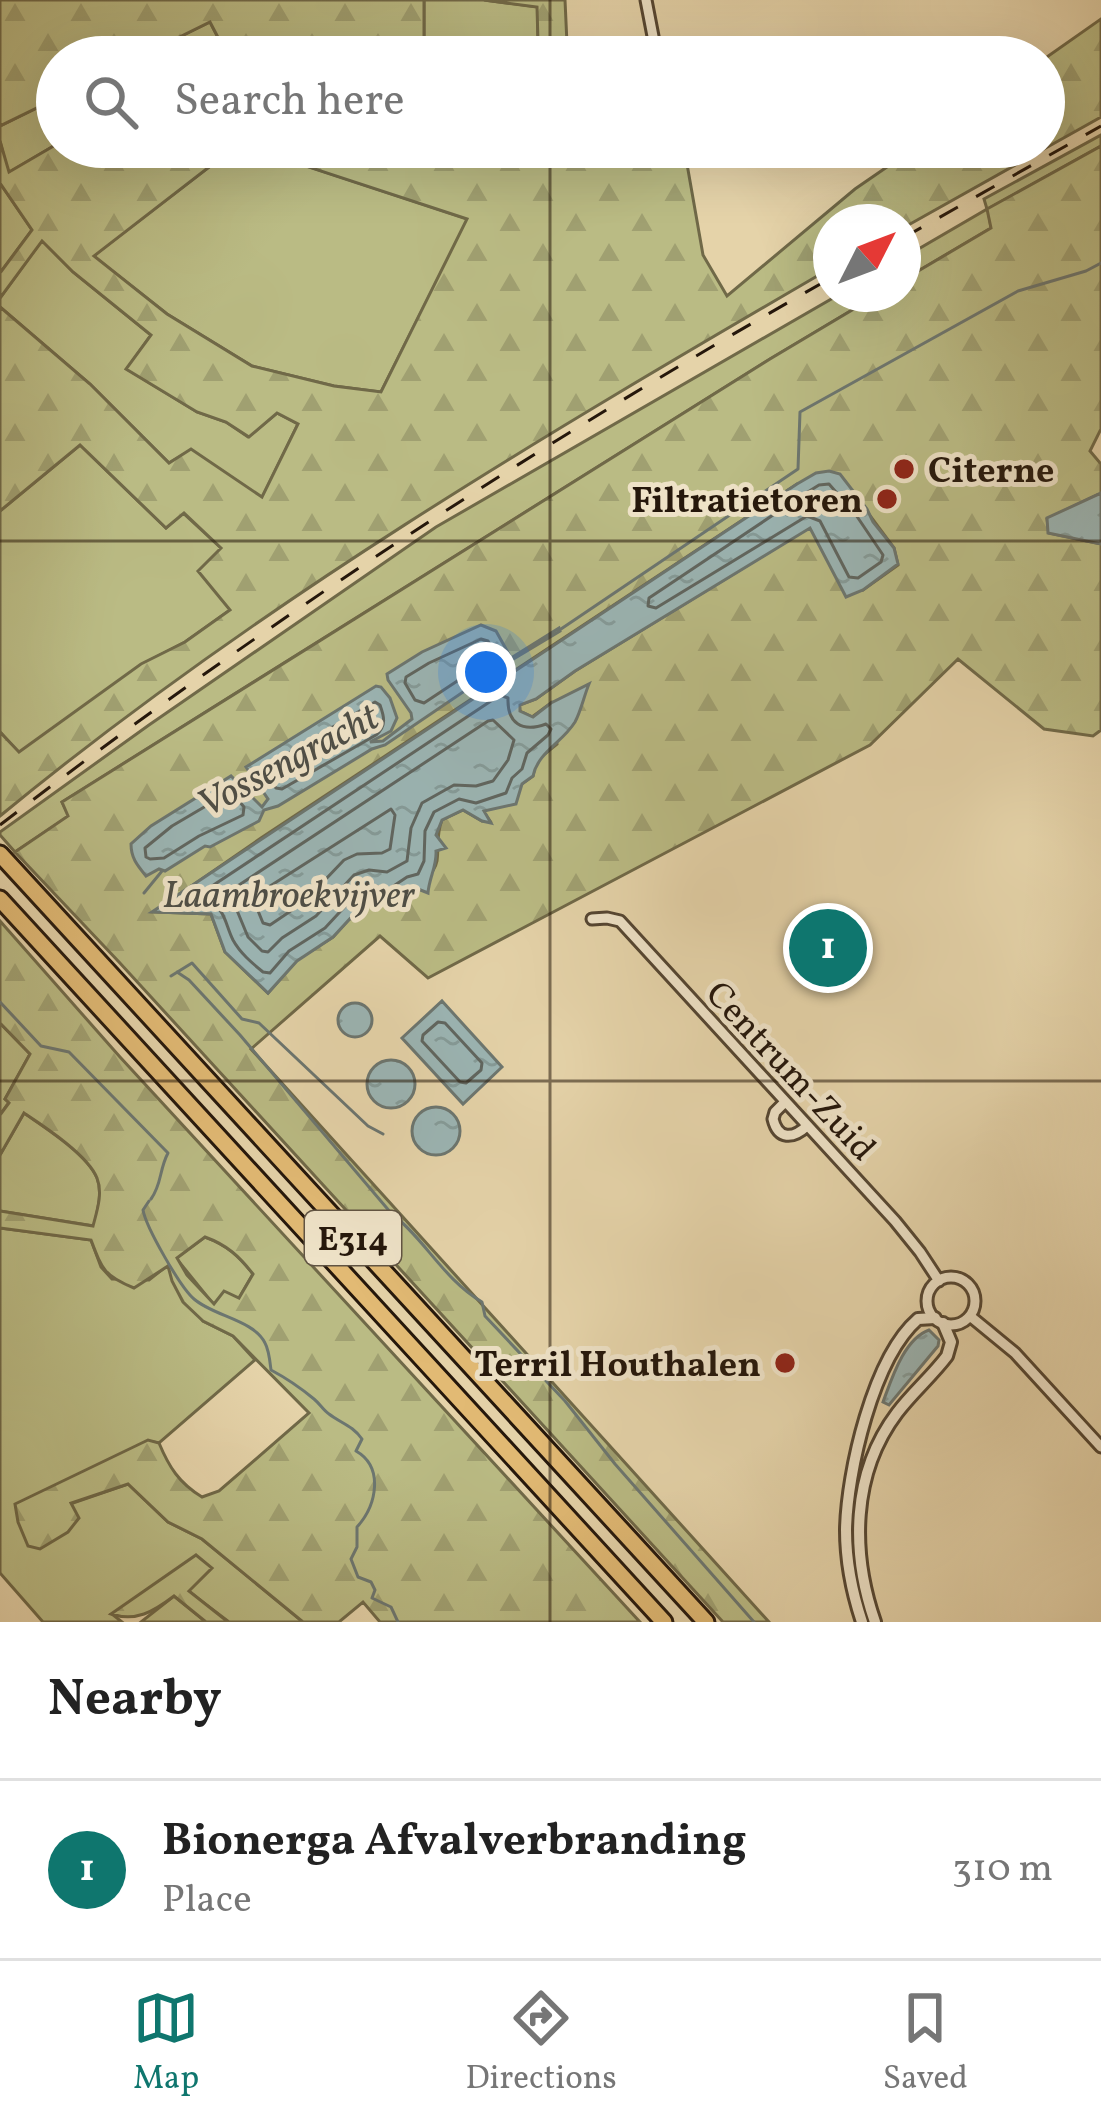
<!DOCTYPE html>
<style>
:root{--surface:#fff;--page:#f2f2f2;--text:#222;--muted:#767676;--line:#e0e0e0;--accent:#0f766e}
body{margin:0;font-family:Vollkorn,serif;background:var(--page);color:var(--text)}
.compass{position:absolute;left:813px;top:204px;width:108px;height:108px;border-radius:50%;background:var(--surface);box-shadow:0 12px 48px #0002;rotate:48deg}
.you{position:absolute;left:486px;top:672px;width:42px;height:42px;margin:-30px;border:9px solid #fff;border-radius:50%;background:#1a73e8;box-shadow:0 0 0 18px #1a73e833}
.badge{display:grid;place-items:center;width:78px;height:78px;border-radius:50%;background:var(--accent);color:#fff;font-size:39px;font-weight:700}
.pin{position:absolute;translate:-50% -50%;border:6px solid #fff;box-shadow:0 3px 12px #0006}
.list{margin:0;padding:0;list-style:none}
h2{display:flex;justify-content:space-between;align-items:center;height:156px;margin:0;padding:0 48px;font-size:51px}
h2 small{font-size:39px;font-weight:400;color:var(--muted)}
.list li{display:grid;grid-template-columns:78px 1fr auto;gap:36px;align-items:center;box-sizing:border-box;height:180px;padding:0 48px;border-top:3px solid var(--line)}
.list b{display:block;font-size:45px;white-space:nowrap}
.list p{margin:0;font-size:39px;white-space:nowrap;color:var(--muted)}
.list em{font-size:39px;font-style:normal;color:var(--muted)}
.icon{flex:none;width:66px;height:66px;fill:none;stroke:currentColor;stroke-width:2;stroke-linecap:round;stroke-linejoin:round}
.map{position:relative;flex:none;width:1101px;height:1622px;overflow:hidden}
.search{position:absolute;background:var(--surface);box-shadow:0 12px 48px #0002;left:36px;right:36px;top:36px;height:132px;display:flex;align-items:center;gap:30px;box-sizing:border-box;padding:0 42px;border-radius:66px;color:var(--muted);font-size:45px}
.sheet{height:336px;background:var(--surface)}
nav{display:flex;justify-content:space-around;align-items:center;box-sizing:border-box;height:168px;border-top:3px solid var(--line);background:var(--surface);font-size:33px;color:var(--muted)}
nav a{display:grid;justify-items:center;gap:6px}
nav .on{color:var(--accent)}
.map>svg:first-child{display:block}
.grass{fill:#babb84;stroke:#706948;stroke-width:3}
.forest{fill:url(#forest-firs);stroke:#706948;stroke-width:3;fill-rule:evenodd}
.water{fill:url(#water-ripples);stroke:#6c7670;stroke-width:3}
.lines{fill:none;stroke-linecap:round;stroke-linejoin:round}
.shore{stroke:#606660;stroke-width:3}
.stream{stroke:#6c7670;stroke-width:3}
.minor-casing{stroke:#554632;stroke-width:15}
.tertiary-casing{stroke:#554632;stroke-width:16}
.motorway-casing{stroke:#25170b;stroke-width:21}
.minor{stroke:#eee2c7;stroke-width:9}
.tertiary{stroke:#eee2c7;stroke-width:10}
.motorway{stroke:#e2ba74;stroke-width:15}
.rail{stroke:#25170b;stroke-width:3;stroke-dasharray:21 21;stroke-linecap:butt}
.grid{fill:none;stroke:#25170b;stroke-width:3;stroke-opacity:0.55}
.poi-dot{fill:#8f2418;stroke:#eee2c7;stroke-width:4.5}
.labels{text-anchor:middle;stroke-width:10;stroke-linejoin:round;paint-order:stroke}
.shield{fill:#eee2c7;stroke:#615443;stroke-width:3}
.shield-label{font-size:33px;font-weight:bold;fill:#25170b}
.poi-label{font-size:36px;font-weight:bold;fill:#25170b;stroke:#eee2c7;text-anchor:end}
.street-label{font-size:36px;fill:#25170b;stroke:#eee2c7}
.water-label{font-size:39px;font-style:italic;fill:#4e4e46;stroke:#eee2c7}
</style>
<div class="map">
<svg width="1101" height="1622" viewBox="0 0 1101 1622">
<defs>
<pattern id="forest-firs" width="22" height="20" patternUnits="userSpaceOnUse" patternTransform="scale(3)"><rect width="22" height="20" fill="#babb84"/><path d="M5 1l3.5 6h-7zM16 11l3.5 6h-7z" fill="#a0a071"/></pattern>
<pattern id="water-ripples" width="26" height="14" patternUnits="userSpaceOnUse" patternTransform="scale(3)"><rect width="26" height="14" fill="#9bb5b4"/><path d="M2 4q2-2 4 0t4 0M15 11q2-2 4 0t4 0" fill="none" stroke="#859b99"/></pattern>
</defs>
<rect width="100%" height="100%" fill="#e5d3a9"/>
<filter id="stains"><feTurbulence type="fractalNoise" baseFrequency=".00167" numOctaves="4"/><feColorMatrix values="0 0 0 0 .2 0 0 0 0 .09 0 0 0 0 .02 0 0 0 .5 -.17"/></filter>
<radialGradient id="worn" r=".72"><stop offset=".6" stop-color="#630" stop-opacity="0"/><stop offset="1" stop-color="#630" stop-opacity=".3"/></radialGradient>
<!-- grass -->
<path class="grass" d="M424,0H484L538,7V41L567,44V57H424Z
M210,22L223,47L206,57H139Z
M57,98V144L8,173L0,141V126Z
M1101,135V146L988,209L991,228L903,280V258L987,209L984,199Z
M235,147H249L468,219L381,392L334,386L252,366L167,314L93,256Z
M0,183L32,230L0,273Z
M42,240L73,272L151,335L127,369L197,412L226,422L248,437L277,413L298,424L262,498L191,450L169,463L90,384L0,307V298Z
M840,294H879L770,359L62,802L69,816L15,852L0,835V832L149,725L436,527Z
M80,445L166,528L183,513L222,549L230,610L185,642L141,665L19,753L0,732V511Z
M0,1023L30,1054L5,1099L9,1102L0,1115Z
M24,1113C44,1127 87,1154 97,1178C103,1193 97,1211 94,1226L0,1211V1155Z
M0,1228L91,1240L101,1267L112,1279L149,1280L168,1265L203,1321L233,1336L255,1360L159,1443L148,1441L70,1504L128,1484L168,1522L202,1539L303,1622H229L188,1591L112,1614L122,1622H43L0,1573Z
M205,1237C227,1245 239,1256 253,1274L239,1298L214,1305L176,1258Z
M174,1596L206,1622H141Z"/>
<!-- forest -->
<path class="forest" d="M0,0H424V57H206L223,47L210,22L139,57H57V98L0,126Z
M484,0H565L567,44L538,42L537,7Z
M1101,19V117L903,228V222H831V268C544,435 257,604 0,816V732L19,752L141,664L185,642L230,610L198,571L221,548L184,513L166,528L80,445L0,511V307L90,384L169,463L191,449L262,497L298,424L277,413L249,437L226,422L197,412L126,369L151,335L73,272L42,241L0,298V273L32,230L0,183V141L9,172L57,144V147H235L94,256L167,314L252,366L334,386L381,392L467,219L248,147H684L703,255L727,296L855,189L916,147H1044V59Z
M1101,146V429L1090,451L1101,464V493L1047,519L1049,533L1101,544V730L1093,736L1044,729L958,659L870,745L428,978L380,936L251,1049L769,1622H723L119,962L15,852L68,816L62,802L770,359L879,294H903V280L991,228L987,209ZM797,484L857,498L894,548L898,565L863,590L810,527L575,671L536,699L519,705L520,711L532,717L551,703L557,744L536,761L533,776L483,811L490,821H482L463,810L442,820C436,835 439,846 437,861C433,881 407,891 392,902L370,896L333,937L297,960L268,993L225,952L211,914L154,912L261,838Z
M0,921L120,1057L640,1622H380L363,1602L339,1622H303L202,1539L168,1522L128,1484L71,1503L79,1518L68,1532L40,1549L28,1546L18,1522L15,1504L148,1440L159,1443C169,1467 179,1483 202,1497L219,1491L309,1413L233,1336L203,1321L183,1302L172,1281L168,1266L134,1288C104,1276 102,1269 91,1240L0,1228V1211L93,1226C97,1211 103,1193 97,1178C88,1155 45,1127 24,1113L0,1155V1115L9,1103L5,1099L30,1054L0,1023ZM205,1237C227,1245 239,1256 253,1274L239,1298L224,1291L214,1304L187,1275L177,1258Z
M196,1555L212,1568L189,1591L228,1622H206L174,1596C153,1612 136,1622 111,1614Z"/>
<!-- water -->
<path class="water" d="M829,471L840,474L867,509L873,522L894,548L898,564L863,590L846,597L810,528L575,671L536,699L520,705V711L533,717L551,703L589,684C584,696 581,711 575,722C562,743 538,752 533,776L522,784L516,804L484,811L491,823L482,821L463,810L442,820L436,835L446,848L436,851C437,866 429,878 428,893L413,887L392,902L370,897L333,937L297,961L268,993L225,952L211,914L152,912L797,484L816,473Z
M1101,493V544L1048,533L1047,518Z
M481,625L496,631L511,658L559,628L560,631L497,669L385,745L372,749L278,806L264,810L259,821L210,847L205,846L165,871L159,869L146,876C137,865 131,858 131,844L151,826L231,776L262,807L268,799L246,767L376,686L381,687L390,698L397,718L391,731L370,742L383,741L412,719L411,713L388,680L387,674L422,652Z
M442,1001L502,1067L463,1104L402,1038Z
M338 1020a17 17 0 1 1 34 0a17 17 0 1 1-34 0Z
M367 1084a24 24 0 1 1 48 0a24 24 0 1 1-48 0Z
M412 1131a24 24 0 1 1 48 0a24 24 0 1 1-48 0Z
M929,1330L939,1340L938,1346L889,1405L883,1402C892,1378 904,1339 929,1330Z"/>
<g class="lines">
<!-- shore -->
<path class="shore" d="M829,484L856,515L883,555L881,562L858,578L849,577L820,521L807,516L656,608L648,606L649,598L803,495L819,485Z
M481,639L488,641L494,652L492,658L424,703L415,700L405,683L406,677L429,663Z
M500,695L508,698C507,723 522,733 546,724L551,729L548,735L527,753L522,769L512,778L506,793L476,803L459,799L434,812L425,831L424,861L418,874L407,877L389,889L371,885L363,887L325,928L289,951L270,973L263,972C252,963 240,953 233,940C224,922 226,906 203,900V892Z
M375,702L380,705C384,716 387,726 376,735L282,789L276,788L266,775V768L277,760Z
M493,720L514,740L508,760L493,781L476,786L454,785L422,803L411,828L407,861L387,872L369,870L354,875L316,916L282,938L268,952L262,951L248,937L231,896L233,889L488,721Z
M228,793L233,794L244,807L243,815L199,836L164,858L150,859L146,857L145,848L172,826Z
M391,809L395,815L390,849L382,853L357,854L344,860L304,902L270,925L263,923L254,901L256,895Z
M438,1022L445,1023L482,1063L481,1070L466,1083L460,1082L422,1041L423,1035Z"/>
<!-- stream -->
<path class="stream" d="M561,629L798,469L800,412L1018,291L1086,271L1101,263
M144,893L162,871
M177,972L189,980L240,1035L391,1213C425,1239 443,1279 482,1302L485,1316L565,1401L615,1464L754,1622
M171,976L192,963L242,1019L259,1023L368,1126L383,1134
M0,1002L41,1046L69,1052L168,1153C159,1170 162,1184 151,1199
M149,1201L143,1210C146,1227 180,1287 194,1299C213,1316 254,1320 265,1343C269,1350 270,1362 271,1370C286,1378 302,1389 314,1399C320,1404 323,1410 329,1414C341,1423 353,1426 362,1439L356,1451C384,1467 377,1505 357,1527V1547L351,1559L358,1577L371,1582L375,1590L372,1598L391,1607L398,1622"/>
<defs>
<path id="minor" d="M646,0L657,57
M592,919L607,918L620,921L895,1221L920,1252L939,1281
M785,1102L775,1112L773,1119C778,1140 793,1139 807,1126
M927 1301a24 24 0 1 1 48 0a24 24 0 1 1-48 0Z
M970,1316L1015,1353L1101,1447"/>
<path id="tertiary" d="M862,1622C852,1592 846,1561 846,1530C847,1472 873,1358 918,1319L935,1318
M875,1622C851,1553 851,1474 897,1413C912,1393 932,1376 947,1356L951,1342L943,1323"/>
<path id="motorway" d="M0,854L706,1622
M0,899L664,1622"/>
</defs>
<!-- minor casing -->
<use href="#minor" class="minor-casing"/>
<!-- tertiary casing -->
<use href="#tertiary" class="tertiary-casing"/>
<!-- motorway casing -->
<use href="#motorway" class="motorway-casing"/>
<!-- minor -->
<use href="#minor" class="minor"/>
<!-- tertiary -->
<use href="#tertiary" class="tertiary"/>
<!-- motorway -->
<use href="#motorway" class="motorway"/>
<!-- rail -->
<path class="rail" d="M903,238L1101,126
M0,825C264,622 541,442 831,278"/>
</g>
<!-- grid -->
<path class="grid" d="M550,0V57M550,147V1622M0,541H1101M0,1081H1101"/>
<!-- markers -->
<g class="poi-dot">
<circle cx="904" cy="469" r="12"/>
<circle cx="887" cy="499" r="12"/>
<circle cx="785" cy="1363" r="12"/>
</g>
<g class="labels">
<!-- shield labels -->
<rect class="shield" x="305" y="1211" width="96" height="54" rx="9"/>
<g class="shield-label">
<text x="353" y="1250">E314</text>
</g>
<!-- poi labels -->
<g class="poi-label">
<text x="928" y="482" text-anchor="start">Citerne</text>
<text x="863" y="512">Filtratietoren</text>
<text x="761" y="1376">Terril Houthalen</text>
</g>
<!-- street labels -->
<g class="street-label">
<text transform="translate(792 1070) rotate(47)" y="13">Centrum-Zuid</text>
</g>
<!-- water labels -->
<g class="water-label">
<text transform="translate(287 759) rotate(-28)" y="14">Vossengracht</text>
<text x="289" y="907">Laambroekvijver</text>
</g>
</g>
<rect width="100%" height="100%" filter="url(#stains)"/>
<rect width="100%" height="100%" fill="url(#worn)"/>
</svg>
<svg class="compass" viewBox="-18 -18 36 36"><path d="M0-13l5 13h-10z" fill="#e53935"/><path d="M0 13l5-13h-10z" fill="#767676"/></svg>
<div class="you"></div>
<div class="pin badge" style="left:828px;top:948px">1</div>
<div class="search"><svg class="icon" aria-label="search" viewBox="0 0 24 24"><circle cx="10" cy="10" r="6"/><path d="M15 15l6 6"/></svg>Search here</div>
</div>
<section class="sheet">
<h2>Nearby<small></small></h2>
<ul class="list">
<li><span class="badge">1</span><div><b>Bionerga Afvalverbranding</b><p>Place</p></div><em>310 m</em></li>
</ul>
</section>
<nav>
<a class="on"><svg class="icon" aria-label="map" viewBox="0 0 24 24"><path d="M3 6l6-2 6 2 6-2v14l-6 2-6-2-6 2zM9 4v14M15 6v14"/></svg>Map</a>
<a><svg class="icon" aria-label="directions" viewBox="0 0 24 24"><path d="M12 3l9 9-9 9-9-9zM9 14v-3h6M13 9l2 2-2 2"/></svg>Directions</a>
<a><svg class="icon" aria-label="saved" viewBox="0 0 24 24"><path d="M7 4h10v16l-5-4-5 4z"/></svg>Saved</a>
</nav>
